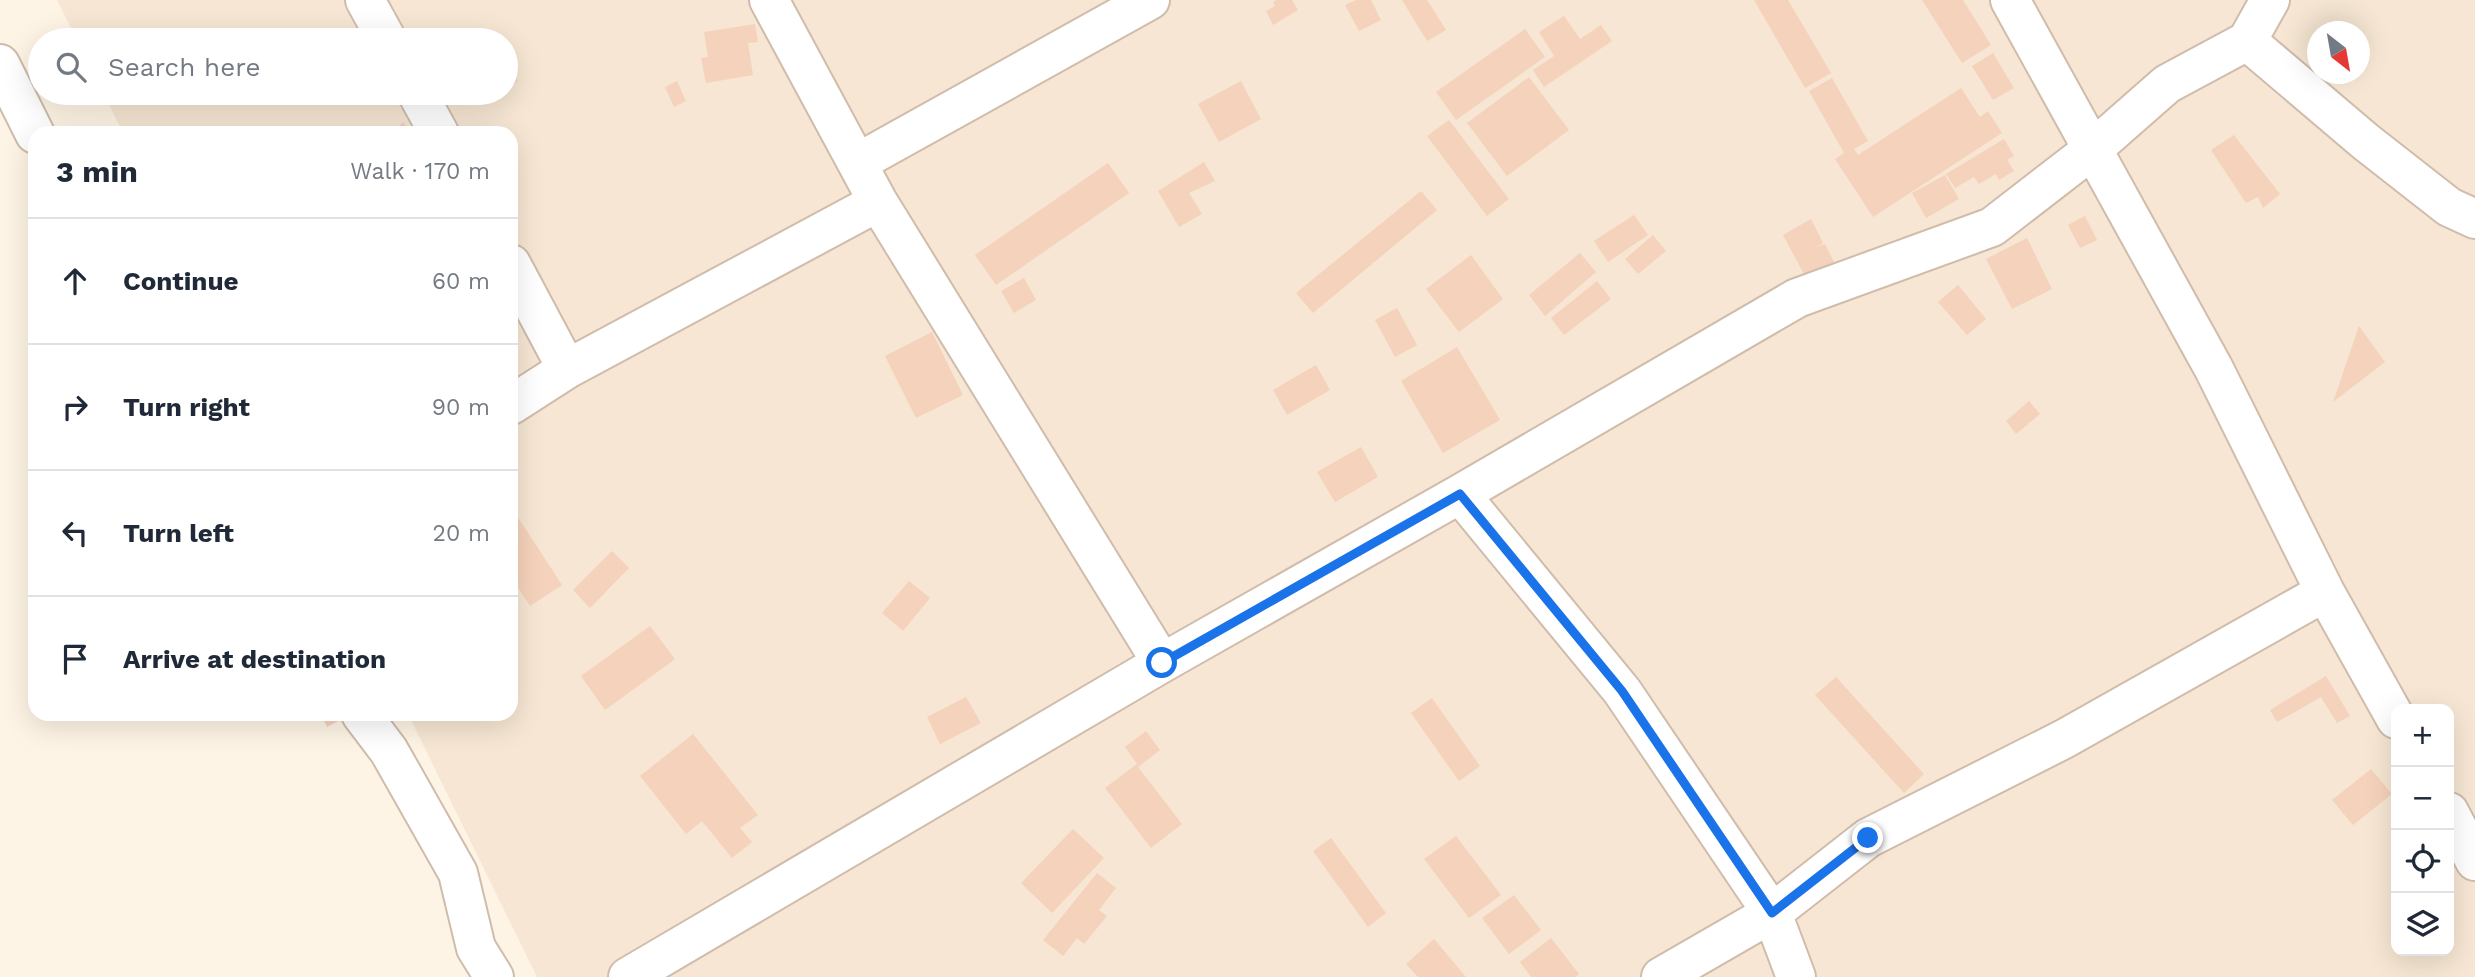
<!DOCTYPE html>
<meta charset="utf-8">
<style>
:root{--surface:#fff;--page:#f2f2f3;--text:#1f2937;--muted:#747a83;--line:#e0e1e3}
body{margin:0;font-family:"Work Sans",sans-serif;background:var(--page);color:var(--text)}
.controls{position:absolute;right:21px;bottom:21px;display:grid;overflow:hidden;border-radius:14px;box-shadow:0 7px 28px #0002}
.controls button{width:63px;height:63px;display:grid;place-items:center;padding:0;border:0;border-bottom:2px solid var(--line);background:var(--surface);color:var(--text);font:35px sans-serif}
.compass{position:absolute;left:2307px;top:21px;width:63px;height:63px;border-radius:50%;background:var(--surface);box-shadow:0 7px 28px #0002;rotate:149deg}
.stop{position:absolute;width:21px;height:21px;margin:-16px;border:5px solid #1a73e8;border-radius:50%;background:#fff}
.stop.end{background:#1a73e8;border-color:#fff;box-shadow:0 2px 7px #0008}
.list{margin:0;padding:0;list-style:none}
h2{display:flex;justify-content:space-between;align-items:center;height:91px;margin:0;padding:0 28px;font-size:30px}
h2 small{font-size:23px;font-weight:400;color:var(--muted)}
.list li{display:grid;grid-template-columns:46px 1fr auto;gap:21px;align-items:center;box-sizing:border-box;height:126px;padding:0 28px;border-top:2px solid var(--line)}
.list b{display:block;font-size:26px;white-space:nowrap}
.list em{font-size:23px;font-style:normal;color:var(--muted)}
.icon{flex:none;width:38px;height:38px;fill:none;stroke:currentColor;stroke-width:2;stroke-linecap:round;stroke-linejoin:round}
.map{position:relative;flex:none;width:2475px;height:977px;overflow:hidden}
.search{position:absolute;background:var(--surface);box-shadow:0 7px 28px #0002;left:28px;top:28px;width:490px;height:77px;display:flex;align-items:center;gap:18px;box-sizing:border-box;padding:0 24px;border-radius:38px;color:var(--muted);font-size:26px}
.panel{position:absolute;background:var(--surface);box-shadow:0 7px 28px #0002;left:28px;top:126px;width:490px;height:595px;border-radius:21px}
.map>svg:first-child{display:block}
.residential{fill:#f6e6d3;fill-rule:evenodd}
.building{fill:#f5d2bb}
.lines{fill:none;stroke-linecap:round;stroke-linejoin:round}
.minor-casing{stroke:#d0bcaa;stroke-width:42}
.minor{stroke:#fff;stroke-width:38}
.route{stroke:#1a73e8;stroke-width:9}
</style>
<div class="map">
<svg width="2475" height="977" viewBox="0 0 2475 977">
<rect width="100%" height="100%" fill="#fef4e5"/>
<!-- residential -->
<path class="residential" d="M57,0H2475V977H537L408,714H511V133H123L103,93H506V40H77ZM2318,32H2360V74H2318ZM2396,709H2449V951H2396Z"/>
<!-- building -->
<path class="building" d="M1277,0H1292L1298,10L1273,25L1266,11L1275,6L1273,2Z
M1356,0H1371L1381,20L1359,31L1345,5Z
M1402,0H1427L1446,30L1427,41Z
M1754,0H1788L1831,73L1805,88Z
M1922,0H1963L1991,45L1962,63Z
M1564,16L1580,39L1601,25L1612,41L1544,87L1533,70L1554,56L1539,32Z
M755,24L758,42L748,43L753,75L706,83L701,58L708,57L704,32Z
M1525,29L1545,57L1456,120L1436,92Z
M1993,53L2014,88L1993,100L1972,66Z
M506,65L518,81L506,91Z
M1529,77L1569,130L1507,176L1467,123Z
M1832,78L1868,141L1854,149L1858,155L1961,88L1980,117L1988,111L2002,133L1873,217L1835,159L1844,153L1809,91Z
M677,81L686,101L674,107L665,87Z
M1241,81L1261,119L1219,142L1198,104Z
M1449,120L1509,199L1487,216L1427,136Z
M403,122L412,133H392Z
M2234,135L2280,194L2263,208L2258,197L2246,203L2211,150Z
M2004,139L2014,156L2007,160L2014,171L1999,180L1996,174L1979,184L1974,177L1955,188L1946,174Z
M1204,162L1215,181L1189,193L1202,214L1179,227L1158,191Z
M1108,163L1129,193L996,285L975,255Z
M1945,175L1959,199L1926,218L1912,193Z
M1421,191L1437,210L1313,313L1296,293Z
M1634,215L1648,235L1608,262L1594,241Z
M2085,216L2097,240L2080,248L2068,225Z
M1811,219L1823,243L1815,248L1825,244L1834,262L1805,276L1783,235Z
M1653,235L1666,251L1638,274L1625,259Z
M2027,238L2052,289L2012,309L1986,259Z
M1580,253L1596,272L1545,316L1529,295Z
M1471,255L1503,299L1459,332L1426,289Z
M1024,278L1036,300L1014,313L1001,291Z
M1597,281L1611,299L1564,335L1551,318Z
M1958,285L1986,319L1967,335L1938,302Z
M1397,308L1417,345L1395,357L1375,320Z
M2359,326L2385,362L2333,402Z
M932,332L963,395L916,418L885,356Z
M1457,347L1500,420L1443,453L1401,381Z
M1316,365L1330,390L1287,415L1273,390Z
M2029,401L2040,414L2016,434L2006,421Z
M1361,447L1378,477L1335,502L1317,472Z
M517,516L562,585L530,606L511,577V520Z
M612,551L629,568L590,608L573,590Z
M909,581L930,598L903,631L882,613Z
M650,626L675,659L605,710L581,676Z
M2326,676L2350,716L2337,723L2321,697L2277,722L2270,710Z
M1836,677L1924,774L1904,793L1815,695Z
M966,697L981,723L940,744L927,717Z
M1432,698L1480,766L1459,781L1411,713Z
M321,714H344L346,717L327,727Z
M1146,731L1160,750L1138,767L1182,824L1151,848L1105,788L1137,764L1125,747Z
M693,734L758,815L740,828L752,842L732,858L702,821L686,834L640,776Z
M2371,769L2392,794L2353,825L2332,800Z
M1073,829L1104,858L1052,913L1021,883Z
M1456,836L1501,895L1469,918L1424,859Z
M1331,838L1386,913L1368,927L1313,851Z
M1097,873L1116,888L1099,910L1107,916L1084,944L1077,938L1063,956L1043,940Z
M1514,895L1541,930L1509,954L1482,918Z
M1551,938L1579,974L1576,977H1531L1520,962Z
M1434,939L1466,977H1418L1406,964Z"/>
<g class="lines">
<defs>
<path id="minor" d="M365,0L387,40
M769,0L878,202L1162,663
M2010,0L2214,369L2325,592L2396,719
M2247,41L2366,142L2449,207L2475,219
M0,64L35,134
M417,93L439,133
M857,163L1150,0
M511,264L567,369
M511,405L567,369L878,202
M1460,494L1622,691L1772,913L1796,977
M361,714L389,751L458,873L476,948L494,977
M2449,812L2475,861
M628,977L1162,663L1460,494L1797,298L1992,227L2093,149L2167,84L2247,41L2270,0
M1661,977L1772,913L1868,838L2064,739L2325,592"/>
</defs>
<!-- minor casing -->
<use href="#minor" class="minor-casing"/>
<!-- minor -->
<use href="#minor" class="minor"/>
</g>
<g class="lines">
<!-- route -->
<path class="route" d="M1162,663L1460,494L1622,691L1772,913L1868,838"/>
</g>
</svg>
<div class="controls">
<button>+</button>
<button>−</button>
<button><svg class="icon" aria-label="locate" viewBox="0 0 24 24"><circle cx="12" cy="12" r="6"/><path d="M12 2v4M12 18v4M2 12h4M18 12h4"/></svg></button>
<button><svg class="icon" aria-label="layers" viewBox="0 0 24 24"><path d="M12 4l9 5-9 5-9-5zM3 14l9 5 9-5"/></svg></button>
</div>
<svg class="compass" viewBox="-18 -18 36 36"><path d="M0-13l5 13h-10z" fill="#e53935"/><path d="M0 13l5-13h-10z" fill="#747a83"/></svg>
<div class="stop" style="left:1162px;top:663px"></div>
<div class="stop end" style="left:1868px;top:838px"></div>
<div class="search"><svg class="icon" aria-label="search" viewBox="0 0 24 24"><circle cx="10" cy="10" r="6"/><path d="M15 15l6 6"/></svg>Search here</div>
<section class="panel">
<h2>3 min<small>Walk · 170 m</small></h2>
<ul class="list">
<li><svg class="icon" aria-label="ahead" viewBox="0 0 24 24"><path d="M12 20V5M6 11l6-6 6 6"/></svg><div><b>Continue</b></div><em>60 m</em></li>
<li><svg class="icon" aria-label="right" viewBox="0 0 24 24"><path d="M7 20v-9h11M14 6l5 5-5 5"/></svg><div><b>Turn right</b></div><em>90 m</em></li>
<li><svg class="icon" aria-label="left" viewBox="0 0 24 24"><path d="M17 20v-9H6M10 6l-5 5 5 5"/></svg><div><b>Turn left</b></div><em>20 m</em></li>
<li><svg class="icon" aria-label="arrive" viewBox="0 0 24 24"><path d="M6 21V4h12l-3 4 3 4H6"/></svg><div><b>Arrive at destination</b></div></li>
</ul>
</section>
</div>
